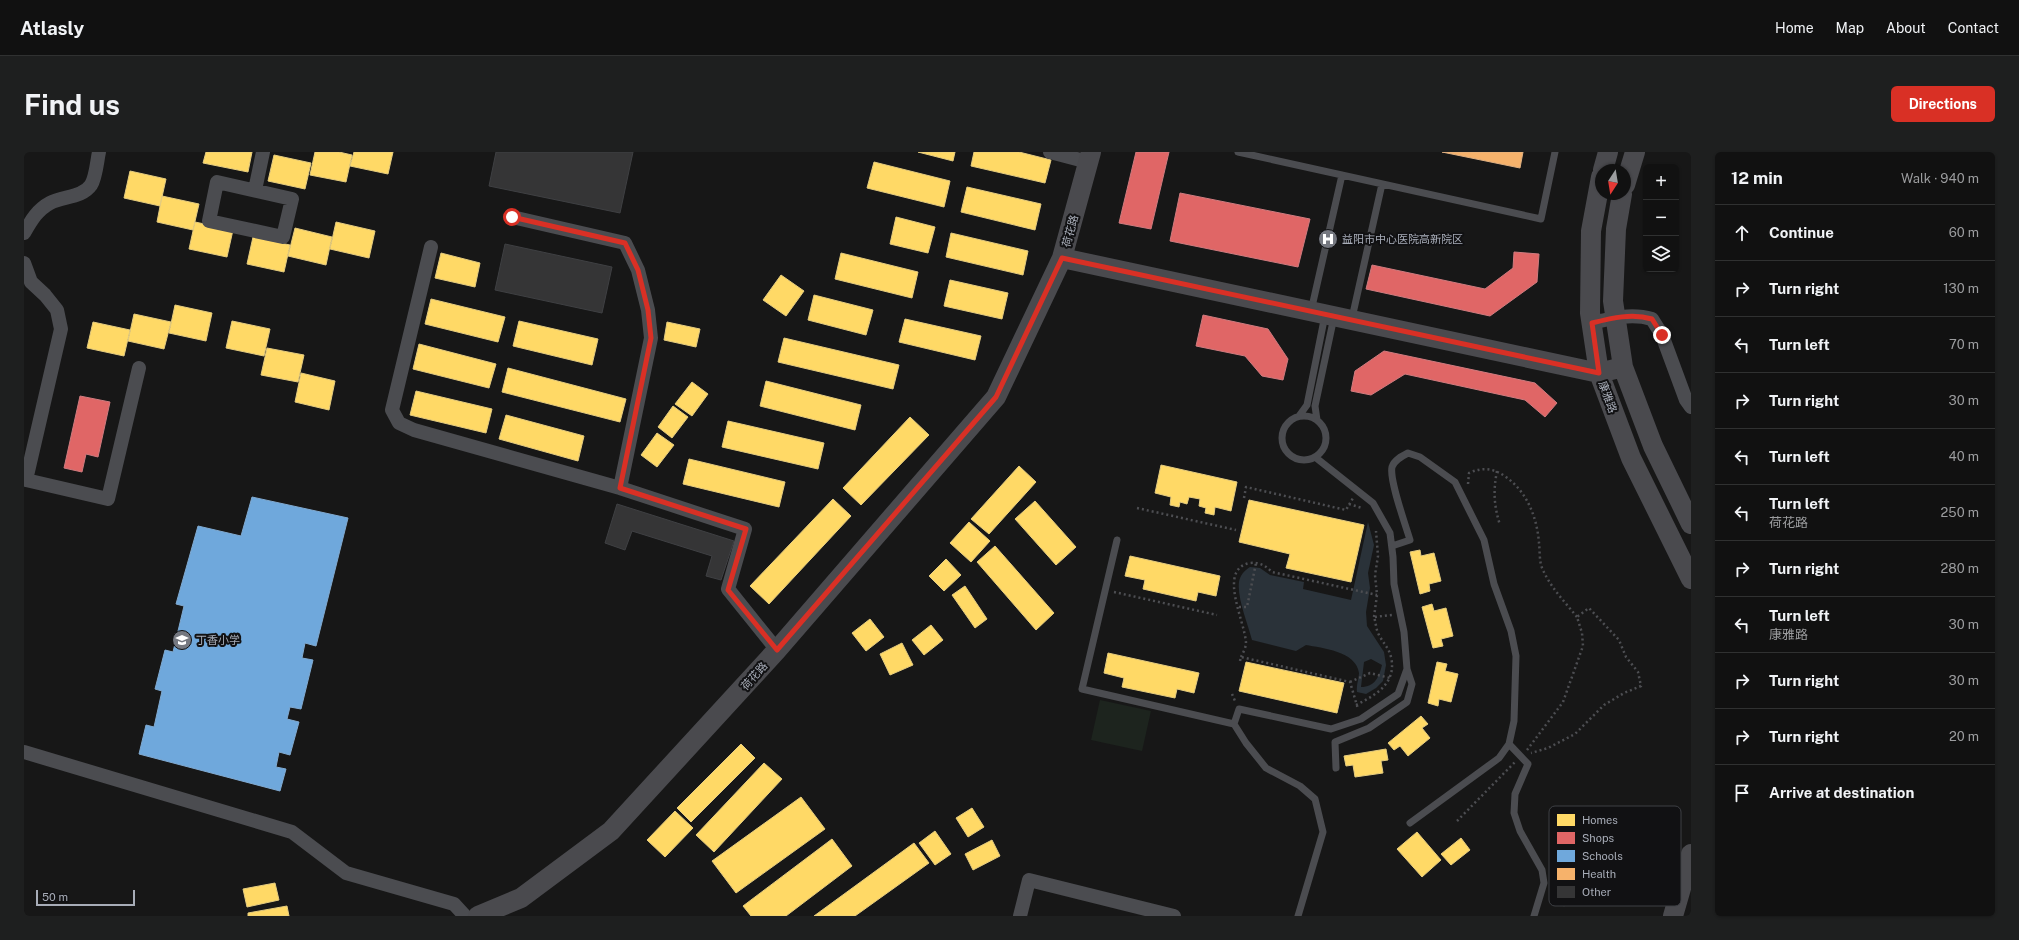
<!DOCTYPE html>
<meta charset="utf-8">
<style>
:root{--surface:#111;--page:#1e1f1f;--text:#f1f3f6;--muted:#9c9d9f;--line:#303131;--accent:#d93025}
body{margin:0;font-family:"Public Sans","Noto Sans SC",sans-serif;background:var(--page);color:var(--text)}
.controls{position:absolute;right:12px;top:12px;display:grid;overflow:hidden;border-radius:6px;box-shadow:0 1px 3px #0004}
.controls button{width:36px;height:36px;display:grid;place-items:center;padding:0;border:0;border-bottom:1px solid var(--line);background:var(--surface);color:var(--text);font:20px sans-serif}
.compass{position:absolute;left:1571px;top:12px;width:36px;height:36px;border-radius:50%;background:var(--surface);box-shadow:0 1px 3px #0004;rotate:192deg}
.scale{position:absolute;left:12px;bottom:10px;width:99px;box-sizing:border-box;padding-left:4px;border:2px solid #a8adb8;border-top:0;font-size:11px;line-height:14px;white-space:nowrap;color:#a8adb8;-webkit-text-stroke:3px #111113;paint-order:stroke}
.stop{position:absolute;width:12px;height:12px;margin:-9px;border:3px solid #d93025;border-radius:50%;background:#fff}
.stop.end{background:#d93025;border-color:#fff;box-shadow:0 1px 4px #0008}
.list{margin:0;padding:0;list-style:none}
h2{display:flex;justify-content:space-between;align-items:center;height:52px;margin:0;padding:0 16px;font-size:17px}
h2 small{font-size:13px;font-weight:400;color:var(--muted)}
.list li{display:grid;grid-template-columns:26px 1fr auto;gap:12px;align-items:center;box-sizing:border-box;height:56px;padding:0 16px;border-top:1px solid var(--line)}
.list b{display:block;font-size:15px;white-space:nowrap}
.list p{margin:0;font-size:13px;white-space:nowrap;color:var(--muted)}
.list em{font-size:13px;font-style:normal;color:var(--muted)}
.icon{flex:none;width:22px;height:22px;fill:none;stroke:currentColor;stroke-width:2;stroke-linecap:round;stroke-linejoin:round}
.map{position:relative;flex:none;width:1667px;height:764px;overflow:hidden;border-radius:6px}
header{display:flex;align-items:center;gap:24px;box-sizing:border-box;height:56px;padding:0 20px;background:var(--surface);border-bottom:1px solid var(--line)}
header strong{font-size:19px}
nav{display:flex;gap:22px;margin-inline-start:auto;font-size:14px}
.intro{display:flex;align-items:center;justify-content:space-between;box-sizing:border-box;height:96px;padding:0 24px}
h1{margin:0;font-size:28px}
.button{padding:10px 18px;border-radius:6px;background:var(--accent);color:#fff;font-size:14px;font-weight:700}
main{display:flex;gap:24px;padding:0 24px}
aside{flex:1;background:var(--surface);border-radius:6px;box-shadow:0 1px 3px #0004}
.map>svg:first-child{display:block}
.green{fill:#1d241e}
.water{fill:#2a3239;fill-rule:evenodd}
.homes{fill:#ffd966;stroke:#e5cc7f}
.shops{fill:#e06666;stroke:#cf7b7f}
.schools{fill:#6fa8dc;stroke:#80aad1}
.health{fill:#f6b26b;stroke:#dfb082}
.building{fill:#353536;stroke:#3f4043}
.lines{fill:none;stroke-linecap:round;stroke-linejoin:round}
.path{stroke:#4d4e52;stroke-width:2.5;stroke-dasharray:2 3;stroke-linecap:butt}
.lane{stroke:#4b4c50;stroke-width:7}
.street{stroke:#4b4c50;stroke-width:14}
.secondary{stroke:#4a4a4e;stroke-width:20}
.route{stroke:#d93025;stroke-width:5}
.labels{text-anchor:middle;stroke-width:4;stroke-linejoin:round;paint-order:stroke}
.street-label{font-size:11px;fill:#a8adb8;stroke:#111113}
.poi-label{font-size:11px;fill:#a8adb8;stroke:#111113;text-anchor:start}
.key{fill:#111113;stroke:#3e4045;stroke-width:1}
.key-label{font-size:11px;fill:#a8adb8}
</style>
<header>
<strong>Atlasly</strong>
<nav><a>Home</a><a>Map</a><a>About</a><a>Contact</a></nav>
</header>
<div class="intro"><h1>Find us</h1><a class="button">Directions</a></div>
<main>
<div class="map">
<svg width="1667" height="764" viewBox="0 0 1667 764">
<rect width="100%" height="100%" fill="#171717"/>
<!-- green -->
<path class="green" d="M1076,548L1127,559L1118,599L1067,588Z"/>
<!-- water -->
<path class="water" d="M1344,370L1350,393L1344,421L1346,436L1342,460L1343,474L1360,500L1362,513L1359,529L1352,536L1342,542L1333,540C1332,533 1335,527 1335,521C1332,499 1298,496 1282,493L1272,499L1228,488C1224,472 1213,446 1215,430C1216,423 1221,418 1226,415L1236,416L1246,423L1280,430L1279,437L1327,448ZM1347,507L1358,513C1355,525 1351,535 1337,535L1340,510Z"/>
<!-- homes -->
<path class="homes" d="M182,0H228L224,20L179,11Z
M291,0H315L328,3L322,30L286,23Z
M330,0H369L364,22L326,14Z
M894,0H931L929,9Z
M950,0H995L1027,8L1021,31L947,14Z
M250,3L287,11L281,37L244,29Z
M850,10L926,29L920,55L843,36Z
M106,19L142,27L136,54L100,46Z
M943,35L1017,52L1011,78L937,60Z
M138,44L175,52L169,78L133,70Z
M872,65L911,75L904,101L866,92Z
M171,70L209,78L203,105L165,97Z
M312,70L351,79L345,106L306,97Z
M271,76L308,85L302,113L264,104Z
M927,81L1004,99L999,123L922,105Z
M229,85L266,93L260,120L223,112Z
M417,101L456,111L451,135L411,126Z
M817,101L894,120L888,146L811,127Z
M757,123L780,139L762,164L739,148Z
M926,128L984,141L978,167L920,154Z
M790,143L849,158L842,183L784,168Z
M407,147L481,165L474,190L401,172Z
M151,153L188,161L182,189L145,181Z
M110,162L147,170L140,197L104,189Z
M881,167L957,184L951,208L875,190Z
M208,169L246,177L240,204L202,196Z
M495,169L574,187L568,213L489,194Z
M69,170L106,178L100,204L63,196Z
M643,170L676,177L672,195L640,188Z
M760,186L875,213L869,237L754,210Z
M395,192L472,212L465,236L389,217Z
M243,196L280,203L274,230L237,223Z
M484,216L602,247L596,270L478,240Z
M277,221L311,229L305,258L271,250Z
M742,229L837,253L831,278L736,254Z
M668,230L684,242L668,264L651,252Z
M392,239L468,257L462,281L386,263Z
M649,254L664,265L648,286L634,275Z
M482,263L560,284L554,309L475,287Z
M886,265L905,283L837,353L819,336Z
M704,269L800,291L794,317L698,295Z
M633,281L650,293L633,315L617,303Z
M665,307L761,330L755,355L659,332Z
M1137,313L1213,330L1207,359L1191,355L1190,363L1181,361L1182,356L1175,354L1176,347L1165,345L1163,352L1156,350L1155,355L1146,353L1147,345L1131,341Z
M995,314L1012,330L965,382L947,367Z
M809,347L827,364L745,452L726,434Z
M1225,348L1340,373L1327,430L1262,416L1266,402L1215,390Z
M1011,349L1052,395L1032,413L991,367Z
M945,370L966,389L947,410L926,391Z
M971,394L1030,461L1012,478L953,410Z
M1396,398L1397,404L1410,401L1417,429L1405,432L1406,439L1396,442L1386,400Z
M1106,404L1196,424L1192,444L1174,440L1172,449L1119,437L1121,428L1101,424Z
M922,407L937,423L920,439L905,424Z
M941,434L963,467L951,476L928,443Z
M1408,452L1410,459L1422,456L1429,484L1417,487L1419,494L1409,496L1398,455Z
M846,467L860,485L842,499L828,481Z
M907,473L919,488L900,503L888,488Z
M878,491L889,513L866,523L856,502Z
M1084,501L1175,521L1170,541L1153,537L1151,546L1098,535L1100,526L1080,521Z
M1222,510L1320,531L1313,561L1215,539Z
M1413,510L1423,512L1421,519L1434,522L1427,550L1415,547L1414,554L1404,551Z
M1397,564L1404,572L1398,576L1406,586L1384,604L1376,594L1370,598L1364,591Z
M717,592L731,606L667,670L653,656Z
M1362,597L1364,608L1357,609L1359,621L1331,625L1329,613L1322,614L1320,604Z
M740,611L758,627L690,700L672,683Z
M777,645L801,677L712,741L688,709Z
M948,656L960,675L944,685L932,666Z
M651,659L669,676L641,705L623,688Z
M911,679L927,702L911,713L895,691Z
M1393,680L1417,708L1398,725L1373,697Z
M1437,686L1446,698L1427,713L1417,702Z
M808,687L828,714L762,764H727L719,754Z
M968,688L976,704L949,718L941,702Z
M890,691L905,711L831,764H790Z
M251,731L255,748L223,755L219,737Z
M263,754L265,764H224V761Z"/>
<!-- shops -->
<path class="shops" d="M1112,0H1145L1127,77L1095,71Z
M1156,41L1286,67L1274,115L1146,89Z
M1490,100L1515,102L1513,130L1466,164L1342,137L1348,113L1461,137L1489,116Z
M1179,163L1244,177L1264,207L1259,228L1238,224L1221,204L1172,194Z
M1360,199L1511,231L1533,251L1521,265L1501,248L1381,222L1347,243L1327,239L1331,219Z
M56,244L86,250L74,305L62,302L58,320L40,316Z"/>
<!-- schools -->
<path class="schools" d="M228,345L324,366L292,494L281,491L278,506L289,508L277,557L266,555L263,567L275,570L266,603L255,600L252,615L262,617L256,639L115,602L122,573L130,575L138,539L131,537L141,498L149,500L160,454L152,452L174,374L217,384Z"/>
<!-- health -->
<path class="health" d="M1418,0H1499L1496,16Z"/>
<!-- building -->
<path class="building" d="M472,0H609L596,61L465,34Z
M481,92L588,115L578,161L471,138Z
M593,352L710,389L697,428L682,424L688,404L608,379L601,398L581,391Z"/>
<g class="lines">
<!-- path -->
<path class="path" d="M1473,319C1469,339 1470,354 1476,373
M1444,332L1445,321C1458,315 1470,316 1482,325C1503,340 1513,365 1515,391C1516,399 1515,411 1519,418C1527,436 1541,450 1553,465
M1220,346L1222,335L1322,358L1329,346
M1325,352L1338,356
M1113,356L1212,378
M1090,440L1193,463
M1215,455H1223L1232,411
M1350,465L1353,443L1351,423L1354,404L1352,379
M1217,505C1219,501 1222,495 1222,491C1221,469 1193,417 1226,411C1236,410 1242,414 1248,420L1353,443
M1216,509L1217,505L1326,530L1334,557
M1326,530L1346,521L1366,526
M1208,542L1211,549
M1332,553C1352,543 1373,531 1367,505C1365,496 1359,491 1355,483C1352,478 1352,471 1350,465L1368,463
M1503,598L1539,550L1559,494L1558,481L1553,465L1565,456L1595,488L1602,505L1614,520L1617,534L1600,541L1580,553L1551,582L1524,596L1507,601
M1433,669L1491,610
M1530,726L1534,733L1532,741L1541,754"/>
<!-- lane -->
<path class="lane" d="M1214,0L1517,67L1531,0
M1287,159L1318,23
M1328,166L1358,32
M1258 286a22 22 0 1 1 44 0a22 22 0 1 1-44 0Z
M1275,264L1283,253L1301,163
M1293,268L1291,254L1310,165
M1291,305L1349,351L1366,381L1369,405L1370,432L1380,480L1383,517L1388,532L1383,550L1345,576L1311,590L1312,616
M1093,388L1058,537L1210,572L1215,557L1307,577L1337,567L1374,542L1383,517
M1368,394L1386,388C1382,374 1365,328 1368,315C1370,308 1378,304 1384,301L1396,305L1431,330L1460,388L1470,432L1487,479L1492,504L1490,569L1485,592L1475,606L1386,671
M1210,572L1222,591L1242,616L1276,634L1291,647L1299,680L1274,764
M1485,592L1504,612L1491,642L1490,661L1496,679L1518,718L1520,731L1510,764"/>
<!-- street -->
<path class="street" d="M1026,0L1064,10
M193,30L268,47L259,85L185,69Z
M231,38L239,0
M488,65L601,91L614,118L624,158L627,186L596,336L721,377L704,437L753,498
M0,81C7,69 13,58 26,51C39,44 58,46 67,33C72,25 73,9 75,0
M407,95L368,258L375,271L390,278L596,336
M0,111L7,130L21,143L33,158L37,177L2,328L84,347L115,216
M1568,171C1588,166 1608,161 1628,167L1638,183L1662,248L1667,255
M0,600L268,680L322,721L430,752L441,764
M996,764L1005,728L1150,764"/>
<!-- secondary -->
<path class="secondary" d="M1579,18L1584,0
M1577,25L1567,79L1566,161L1575,221L1607,306L1667,427
M1601,33L1611,0
M1598,42L1592,77L1589,149L1599,215L1629,294L1667,372
M1038,106L1575,221L1599,215
M454,764L497,746L587,679L753,498L972,245L1038,106L1067,0
M1649,764L1667,702"/>
</g>
<g class="lines">
<!-- route -->
<path class="route" d="M488,65L601,91L614,118L624,158L627,186L596,336L722,377L704,438L753,498L972,245L1038,106L1575,221L1568,171C1588,166 1608,161 1628,167L1638,183"/>
</g>
<!-- icons -->
<defs>
<symbol id="hospital-disc" viewBox="-11 -11 22 22"><circle r="9.5" fill="#757880" stroke="#111113"/><path d="M-5-5h3v3.5h4V-5h3V5h-3V1.5h-4V5h-3Z" fill="#fff"/></symbol>
<symbol id="school-disc" viewBox="-11 -11 22 22"><circle r="9.5" fill="#757880" stroke="#111113"/><path d="M0-5L7-2L0 1L-7-2ZM-4 1L0 2.5L4 1V4Q0 6-4 4Z" fill="#fff"/></symbol>
</defs>
<g fill-rule="evenodd">
<use href="#hospital-disc" x="1293" y="76" width="22" height="22"/>
<use href="#school-disc" x="147" y="477" width="22" height="22"/>
</g>
<g class="labels">
<!-- street labels -->
<g class="street-label">
<text transform="translate(1046 79) rotate(-75)" y="4">荷花路</text>
<text transform="translate(1584 245) rotate(70)" y="4">康雅路</text>
<text transform="translate(730 524) rotate(-48)" y="4">荷花路</text>
</g>
<!-- poi labels -->
<g class="poi-label">
<text x="1318" y="91">益阳市中心医院高新院区</text>
<text x="172" y="492">丁香小学</text>
</g>
</g>
<!-- legend -->
<rect x="1525" y="654" width="132" height="100" rx="6" class="key"/>
<rect x="1533" y="662" width="18" height="12" fill="#ffd966"/>
<rect x="1533" y="680" width="18" height="12" fill="#e06666"/>
<rect x="1533" y="698" width="18" height="12" fill="#6fa8dc"/>
<rect x="1533" y="716" width="18" height="12" fill="#f6b26b"/>
<rect x="1533" y="734" width="18" height="12" fill="#353536"/>
<g class="key-label">
<text x="1558" y="672">Homes</text>
<text x="1558" y="690">Shops</text>
<text x="1558" y="708">Schools</text>
<text x="1558" y="726">Health</text>
<text x="1558" y="744">Other</text>
</g>
</svg>
<div class="controls">
<button>+</button>
<button>−</button>
<button><svg class="icon" aria-label="layers" viewBox="0 0 24 24"><path d="M12 4l9 5-9 5-9-5zM3 14l9 5 9-5"/></svg></button>
</div>
<svg class="compass" viewBox="-18 -18 36 36"><path d="M0-13l5 13h-10z" fill="#e53935"/><path d="M0 13l5-13h-10z" fill="#9c9d9f"/></svg>
<div class="scale">50 m</div>
<div class="stop" style="left:488px;top:65px"></div>
<div class="stop end" style="left:1638px;top:183px"></div>
</div>
<aside>
<h2>12 min<small>Walk · 940 m</small></h2>
<ul class="list">
<li><svg class="icon" aria-label="ahead" viewBox="0 0 24 24"><path d="M12 20V5M6 11l6-6 6 6"/></svg><div><b>Continue</b></div><em>60 m</em></li>
<li><svg class="icon" aria-label="right" viewBox="0 0 24 24"><path d="M7 20v-9h11M14 6l5 5-5 5"/></svg><div><b>Turn right</b></div><em>130 m</em></li>
<li><svg class="icon" aria-label="left" viewBox="0 0 24 24"><path d="M17 20v-9H6M10 6l-5 5 5 5"/></svg><div><b>Turn left</b></div><em>70 m</em></li>
<li><svg class="icon" aria-label="right" viewBox="0 0 24 24"><path d="M7 20v-9h11M14 6l5 5-5 5"/></svg><div><b>Turn right</b></div><em>30 m</em></li>
<li><svg class="icon" aria-label="left" viewBox="0 0 24 24"><path d="M17 20v-9H6M10 6l-5 5 5 5"/></svg><div><b>Turn left</b></div><em>40 m</em></li>
<li><svg class="icon" aria-label="left" viewBox="0 0 24 24"><path d="M17 20v-9H6M10 6l-5 5 5 5"/></svg><div><b>Turn left</b><p>荷花路</p></div><em>250 m</em></li>
<li><svg class="icon" aria-label="right" viewBox="0 0 24 24"><path d="M7 20v-9h11M14 6l5 5-5 5"/></svg><div><b>Turn right</b></div><em>280 m</em></li>
<li><svg class="icon" aria-label="left" viewBox="0 0 24 24"><path d="M17 20v-9H6M10 6l-5 5 5 5"/></svg><div><b>Turn left</b><p>康雅路</p></div><em>30 m</em></li>
<li><svg class="icon" aria-label="right" viewBox="0 0 24 24"><path d="M7 20v-9h11M14 6l5 5-5 5"/></svg><div><b>Turn right</b></div><em>30 m</em></li>
<li><svg class="icon" aria-label="right" viewBox="0 0 24 24"><path d="M7 20v-9h11M14 6l5 5-5 5"/></svg><div><b>Turn right</b></div><em>20 m</em></li>
<li><svg class="icon" aria-label="arrive" viewBox="0 0 24 24"><path d="M6 21V4h12l-3 4 3 4H6"/></svg><div><b>Arrive at destination</b></div></li>
</ul>
</aside>
</main>
